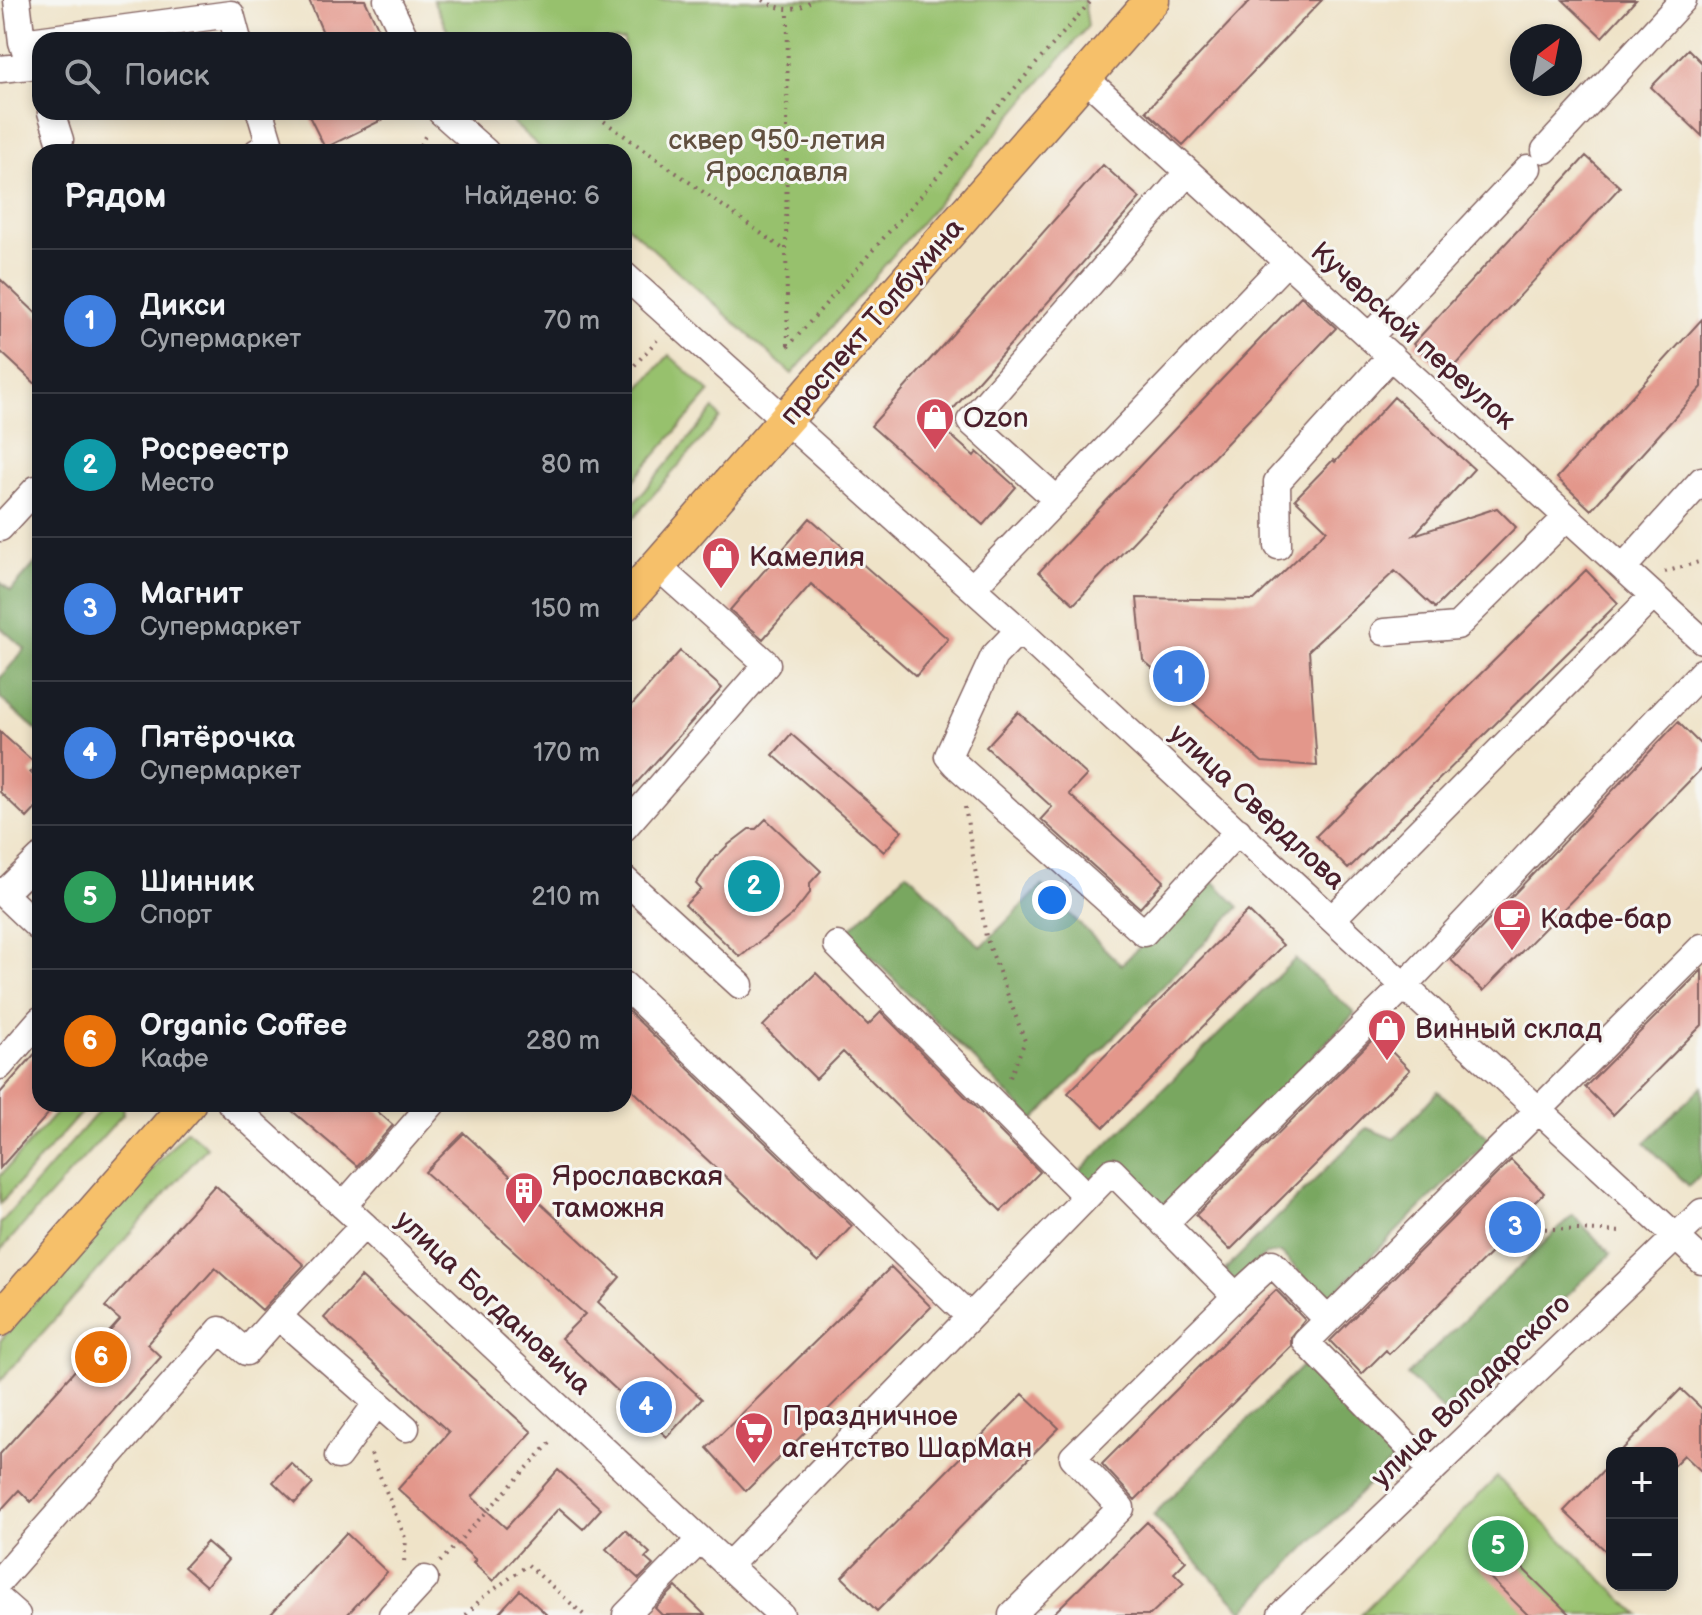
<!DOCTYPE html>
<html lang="ru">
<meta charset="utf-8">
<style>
:root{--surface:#171b24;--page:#20242c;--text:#f1f3f6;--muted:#9ea1a6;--line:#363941;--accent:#d93025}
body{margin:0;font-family:"Balsamiq Sans",sans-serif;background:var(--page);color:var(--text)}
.controls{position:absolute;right:24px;bottom:24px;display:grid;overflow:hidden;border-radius:16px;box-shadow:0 4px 12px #0003}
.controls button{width:72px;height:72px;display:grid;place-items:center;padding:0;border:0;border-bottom:2px solid var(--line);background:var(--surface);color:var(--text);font:40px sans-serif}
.compass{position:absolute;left:1510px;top:24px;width:72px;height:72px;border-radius:50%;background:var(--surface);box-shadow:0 4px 12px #0003;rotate:32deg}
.you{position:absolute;left:1052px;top:900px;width:28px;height:28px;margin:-20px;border:6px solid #fff;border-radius:50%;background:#1a73e8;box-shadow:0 0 0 12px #1a73e833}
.badge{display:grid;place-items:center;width:52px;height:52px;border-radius:50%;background:var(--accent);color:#fff;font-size:26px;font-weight:700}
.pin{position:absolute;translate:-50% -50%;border:4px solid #fff;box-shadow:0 2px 8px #0006}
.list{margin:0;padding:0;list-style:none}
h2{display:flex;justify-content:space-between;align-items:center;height:104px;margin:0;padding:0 32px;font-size:34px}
h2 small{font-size:26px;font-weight:400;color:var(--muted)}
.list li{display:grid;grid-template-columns:52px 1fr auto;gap:24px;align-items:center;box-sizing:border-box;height:144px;padding:0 32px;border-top:2px solid var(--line)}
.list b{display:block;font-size:30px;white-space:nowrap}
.list p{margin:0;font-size:26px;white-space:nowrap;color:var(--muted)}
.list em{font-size:26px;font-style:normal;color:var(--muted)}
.icon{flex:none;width:44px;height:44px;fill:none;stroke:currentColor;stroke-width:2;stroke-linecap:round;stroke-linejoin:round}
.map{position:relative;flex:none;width:1702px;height:1615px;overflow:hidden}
.search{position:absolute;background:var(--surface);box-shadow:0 4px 12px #0003;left:32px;top:32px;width:600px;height:88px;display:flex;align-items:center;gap:20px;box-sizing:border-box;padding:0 28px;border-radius:24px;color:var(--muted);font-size:30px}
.panel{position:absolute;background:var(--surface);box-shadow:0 4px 12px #0003;left:32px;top:144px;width:600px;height:968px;border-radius:24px}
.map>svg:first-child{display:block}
.green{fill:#97c16d;stroke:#70704c;stroke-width:2}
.forest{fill:#79a760;stroke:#626346;stroke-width:2}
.building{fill:#e3978b}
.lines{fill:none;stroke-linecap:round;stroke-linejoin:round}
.minor-casing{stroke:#846462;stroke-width:29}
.major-casing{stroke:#846462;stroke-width:37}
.path{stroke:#846462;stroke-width:4;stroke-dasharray:2 6;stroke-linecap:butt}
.minor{stroke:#fff;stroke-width:26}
.major{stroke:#f6c06b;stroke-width:34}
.labels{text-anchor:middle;stroke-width:6;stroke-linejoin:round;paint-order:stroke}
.park-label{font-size:28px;fill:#61503f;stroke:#f6f6f2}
.street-label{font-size:28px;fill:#4a1f2b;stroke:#f6f6f2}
.poi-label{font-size:28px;fill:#4a1f2b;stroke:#f6f6f2;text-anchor:start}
</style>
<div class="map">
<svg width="1702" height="1615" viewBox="0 0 1702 1615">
<rect width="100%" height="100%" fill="#f6f6f2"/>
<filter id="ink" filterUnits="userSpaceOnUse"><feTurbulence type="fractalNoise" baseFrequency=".0125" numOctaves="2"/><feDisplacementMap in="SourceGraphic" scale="16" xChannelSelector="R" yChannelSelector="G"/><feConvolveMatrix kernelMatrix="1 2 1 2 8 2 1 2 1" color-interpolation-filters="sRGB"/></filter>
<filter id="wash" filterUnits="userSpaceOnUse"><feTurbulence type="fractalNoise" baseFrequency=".006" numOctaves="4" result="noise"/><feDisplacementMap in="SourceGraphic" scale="32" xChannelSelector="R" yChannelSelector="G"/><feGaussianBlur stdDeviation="1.8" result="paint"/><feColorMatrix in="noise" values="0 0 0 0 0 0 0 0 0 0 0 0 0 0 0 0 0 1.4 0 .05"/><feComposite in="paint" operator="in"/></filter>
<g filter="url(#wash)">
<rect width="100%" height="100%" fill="#efe3c8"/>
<!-- green -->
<path class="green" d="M433,0H1084L1088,26L792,374L624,223V152H545L501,112H624V40H452Z
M669,355L710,392L624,491V406Z
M714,409L720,418L628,524L624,526V514Z
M64,1104H89L0,1204V1176Z
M105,1104H123V1114L0,1251V1224Z
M187,1130L207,1147L0,1381V1341Z
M1497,1477L1639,1615H1360Z"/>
<!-- forest -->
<path class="forest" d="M40,558V733L0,698V678L25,649L0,627V582L11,591Z
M907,872L981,947L1042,886L1121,965L1210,878L1239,907L1034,1120L847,932Z
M1295,959L1355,1013L1164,1207L1120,1161L1088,1182L1079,1172Z
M1702,1086V1174L1689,1186L1645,1143Z
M1438,1091L1490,1139L1327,1300L1281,1253L1266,1254L1237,1284L1225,1270L1367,1128L1394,1139Z
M1573,1215L1611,1254L1444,1411L1407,1375Z
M1303,1365L1395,1458L1243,1611L1153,1515Z"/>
<g id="blocks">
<!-- building -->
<path class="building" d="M309,0H365L380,32L364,40H326Z
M1251,0H1322L1183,145L1146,111Z
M1563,0H1636L1602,37Z
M1688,49L1702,63V136L1651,87Z
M307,112H398L325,148Z
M1586,156L1620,187L1447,375L1413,344Z
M1103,165L1140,198L939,425L974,456L977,452L1016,487L983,525L871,426Z
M0,279L40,317V388L0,351Z
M1301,296L1336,328L1074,604L1039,572Z
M1702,319V387L1591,510L1557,478Z
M1394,397L1474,469L1414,535L1497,508L1516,527L1435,608L1395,571L1309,650L1317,766L1262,762L1143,660L1137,598L1254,600L1327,530L1295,499L1333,460L1335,462Z
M810,518L948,639L916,676L811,584L763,639L730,610Z
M1586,570L1618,603L1348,869L1316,836Z
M680,651L722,688L624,797V714Z
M1018,712L1087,775L1069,794L1164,881L1140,908L1041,819L1052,807L986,747Z
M1678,722L1702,746V768L1483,991L1451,960Z
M0,732L37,765L30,772L40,782V804L27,818L0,792Z
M791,734L902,831L884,852L773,755Z
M766,819L821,871L810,883V893L793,914L740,957L685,905L701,889L696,884L712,861L728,845L749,829H756Z
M1248,911L1283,945L1104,1127L1068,1093Z
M1702,970V1025L1613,1115L1585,1087Z
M816,973L868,1025L881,1012L1040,1172L1001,1211L843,1052L816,1079L763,1026Z
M624,1007L852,1226L818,1263L624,1082Z
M1376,1036L1410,1070L1230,1250L1196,1215Z
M40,1048V1104H57L0,1168V1093Z
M284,1104H369L393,1125L357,1166Z
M464,1133L620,1277L598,1302L702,1399L667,1437L561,1338L585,1314L425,1172Z
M1511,1160L1544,1193L1519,1218L1523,1221L1389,1354L1386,1350L1362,1374L1330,1341Z
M215,1185L304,1265L262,1310L215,1268L147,1344L161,1357L31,1502L19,1490L0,1511V1454L120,1320L105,1307Z
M891,1267L931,1307L746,1491L707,1448Z
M361,1277L532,1432L472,1497L506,1528L558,1470L601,1509L583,1529L559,1508L493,1581L473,1563L476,1560L398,1489L449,1432L324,1318Z
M1276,1290L1305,1320L1291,1337V1346L1135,1500L1102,1464Z
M1681,1389L1702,1409V1472L1684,1455L1672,1467V1453H1619Z
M1023,1394L1059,1428L877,1611L842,1577Z
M1612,1461V1557L1564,1511Z
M291,1463L313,1484L295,1503L273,1482Z
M1147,1522L1186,1561L1174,1573L1184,1583L1150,1615H1052Z
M625,1530L650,1553L645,1558L653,1565L639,1579L606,1549Z
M346,1533L387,1572L373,1587L347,1615H270Z
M207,1542L228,1560L206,1586L184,1567Z
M1497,1543L1570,1615H1528L1476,1564Z
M676,1587L705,1615H662L655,1608Z
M520,1590L547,1615H497Z"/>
</g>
</g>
<g filter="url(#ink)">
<use href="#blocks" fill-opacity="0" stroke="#846462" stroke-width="2"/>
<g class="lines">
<defs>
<path id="minor" d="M387,0L406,40
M22,42L231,14L238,40
M0,69L30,66L22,42L17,0
M1084,77L1702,640
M51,112L60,140
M441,112L486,152
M1545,150L1683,0
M257,152L270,145L260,112
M624,275L1019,630L1702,1261
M1369,337L1528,168
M1056,499L970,421L1188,172
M0,528L36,489L40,493
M1278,546L1277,482L1391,356
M1625,570L1629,561L1702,480
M973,587L1286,262
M1019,630L994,656L948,756L956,765L1144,933L1238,831
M1384,632L1457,626L1567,517
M624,828L767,664L657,566
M624,879L740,985
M0,891L40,929
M3,894L40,858
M1333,918L1653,596
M837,945L1086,1196
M624,985L969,1316
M0,1066L40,1020
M231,1104L364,1225L781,1615
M343,1206L432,1104
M1164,1224L1405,985L1702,672
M364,1225L278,1316L406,1428
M1236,1296L1272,1263L1328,1320L1702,947
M1328,1320L1306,1342L1432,1471
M338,1456L377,1403
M728,1566L1112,1171L1236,1296L1073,1457L1121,1508L1012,1615
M0,1580L220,1330L246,1352L278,1316
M0,1600L17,1615
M392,1615L425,1579
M626,1615L700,1540
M1281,1615L1702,1212"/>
<path id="major" d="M624,604L1152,0
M0,1319L188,1104"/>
</defs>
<!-- minor casing -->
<use href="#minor" class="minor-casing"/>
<!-- major casing -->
<use href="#major" class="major-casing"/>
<!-- path -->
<path class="path" d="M763,0C782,11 795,13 812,0
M591,112L786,251
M416,152L427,133
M788,345L786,251L788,11
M788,347L1092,0
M624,377L657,340
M1665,572L1702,561
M965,807L986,937L1025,1041L1008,1082
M1529,1228L1624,1232
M371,1454L406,1540L404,1562
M440,1562L551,1442
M466,1615L482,1598L528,1565L584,1615"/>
<!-- minor -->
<use href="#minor" class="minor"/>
<!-- major -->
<use href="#major" class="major"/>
</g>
</g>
<!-- icons -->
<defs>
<symbol id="shop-pin" viewBox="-11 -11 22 30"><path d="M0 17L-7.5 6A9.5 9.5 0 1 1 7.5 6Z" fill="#d1495b" stroke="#f6f6f2"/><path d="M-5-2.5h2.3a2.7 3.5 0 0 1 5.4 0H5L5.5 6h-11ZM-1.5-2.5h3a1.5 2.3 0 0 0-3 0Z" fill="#fff"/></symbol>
<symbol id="cafe-pin" viewBox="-11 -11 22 30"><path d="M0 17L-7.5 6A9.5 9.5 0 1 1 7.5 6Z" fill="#d1495b" stroke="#f6f6f2"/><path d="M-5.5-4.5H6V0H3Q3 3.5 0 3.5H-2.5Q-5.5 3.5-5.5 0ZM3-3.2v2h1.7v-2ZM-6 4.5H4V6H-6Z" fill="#fff"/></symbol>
<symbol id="building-pin" viewBox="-11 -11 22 30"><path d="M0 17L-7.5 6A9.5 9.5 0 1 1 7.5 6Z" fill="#d1495b" stroke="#f6f6f2"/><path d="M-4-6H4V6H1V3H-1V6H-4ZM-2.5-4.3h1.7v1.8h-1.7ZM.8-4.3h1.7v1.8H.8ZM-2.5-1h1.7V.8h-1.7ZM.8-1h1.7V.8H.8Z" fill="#fff"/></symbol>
<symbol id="supermarket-pin" viewBox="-11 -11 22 30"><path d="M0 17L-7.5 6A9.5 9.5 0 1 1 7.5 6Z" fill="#d1495b" stroke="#f6f6f2"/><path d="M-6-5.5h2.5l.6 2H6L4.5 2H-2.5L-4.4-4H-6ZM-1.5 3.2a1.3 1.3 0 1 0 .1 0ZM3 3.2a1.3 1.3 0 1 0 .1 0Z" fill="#fff"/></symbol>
</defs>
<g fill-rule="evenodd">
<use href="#shop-pin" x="913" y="395" width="44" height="60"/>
<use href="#shop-pin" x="699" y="534" width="44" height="60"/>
<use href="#cafe-pin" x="1490" y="896" width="44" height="60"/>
<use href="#shop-pin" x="1365" y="1006" width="44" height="60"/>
<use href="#building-pin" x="502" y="1169" width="44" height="60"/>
<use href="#supermarket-pin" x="732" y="1409" width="44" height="60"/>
</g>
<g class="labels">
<!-- park labels -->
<g class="park-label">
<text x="777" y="149">сквер 950-летия<tspan x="777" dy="32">Ярославля</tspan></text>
</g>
<!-- street labels -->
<g class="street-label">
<text transform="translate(871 321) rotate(-49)" y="10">проспект Толбухина</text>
<text transform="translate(1414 335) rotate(42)" y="10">Кучерской переулок</text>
<text transform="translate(1258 806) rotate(43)" y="10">улица Свердлова</text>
<text transform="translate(494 1302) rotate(43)" y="10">улица Богдановича</text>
<text transform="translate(1470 1390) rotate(-44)" y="10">улица Володарского</text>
</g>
<!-- poi labels -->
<g class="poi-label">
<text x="963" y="427">Ozon</text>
<text x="749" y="566">Камелия</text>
<text x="1540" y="928">Кафе-бар</text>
<text x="1415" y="1038">Винный склад</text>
<text x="552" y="1185">Ярославская<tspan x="552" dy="32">таможня</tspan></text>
<text x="782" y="1425">Праздничное<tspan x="782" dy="32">агентство ШарМан</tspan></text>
</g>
</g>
</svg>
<div class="controls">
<button>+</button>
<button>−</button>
</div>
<svg class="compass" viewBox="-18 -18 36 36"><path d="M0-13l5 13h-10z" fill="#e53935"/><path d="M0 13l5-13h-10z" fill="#9ea1a6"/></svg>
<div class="you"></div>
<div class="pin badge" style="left:1179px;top:676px;background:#3f7fe0">1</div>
<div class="pin badge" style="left:754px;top:886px;background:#0f9aa8">2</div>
<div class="pin badge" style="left:1515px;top:1227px;background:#3f7fe0">3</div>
<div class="pin badge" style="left:646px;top:1407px;background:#3f7fe0">4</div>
<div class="pin badge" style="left:1498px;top:1546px;background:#2e9e5b">5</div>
<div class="pin badge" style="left:101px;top:1357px;background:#e8710a">6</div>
<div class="search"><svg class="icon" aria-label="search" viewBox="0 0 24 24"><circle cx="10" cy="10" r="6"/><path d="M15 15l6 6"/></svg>Поиск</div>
<section class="panel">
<h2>Рядом<small>Найдено: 6</small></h2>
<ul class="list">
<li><span class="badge" style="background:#3f7fe0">1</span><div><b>Дикси</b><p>Супермаркет</p></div><em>70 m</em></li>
<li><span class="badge" style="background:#0f9aa8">2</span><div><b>Росреестр</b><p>Место</p></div><em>80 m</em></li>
<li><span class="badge" style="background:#3f7fe0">3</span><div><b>Магнит</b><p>Супермаркет</p></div><em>150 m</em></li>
<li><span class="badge" style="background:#3f7fe0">4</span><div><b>Пятёрочка</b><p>Супермаркет</p></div><em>170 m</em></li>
<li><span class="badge" style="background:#2e9e5b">5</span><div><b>Шинник</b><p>Спорт</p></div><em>210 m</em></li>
<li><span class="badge" style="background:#e8710a">6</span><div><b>Organic Coffee</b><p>Кафе</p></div><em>280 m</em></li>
</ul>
</section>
</div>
